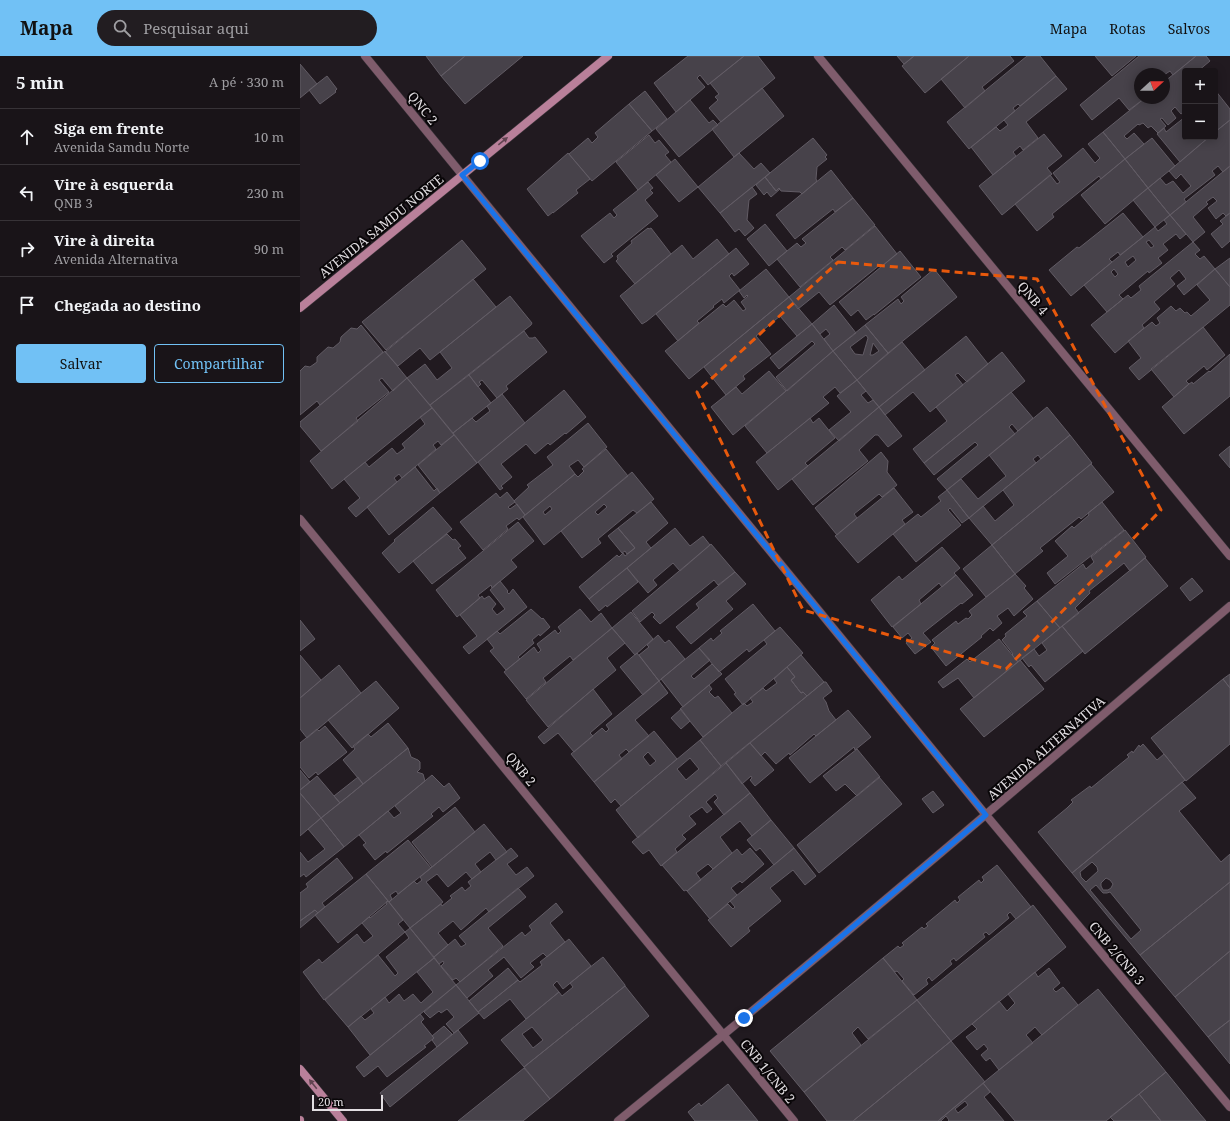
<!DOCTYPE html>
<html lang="pt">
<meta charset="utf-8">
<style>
:root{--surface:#191418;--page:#221d21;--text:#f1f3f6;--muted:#9f9ea2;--line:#373337;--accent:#71c1f5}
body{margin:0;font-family:"Noto Serif",serif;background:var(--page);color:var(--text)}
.controls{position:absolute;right:12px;top:12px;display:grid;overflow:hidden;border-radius:4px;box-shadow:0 2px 10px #0003}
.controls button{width:36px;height:36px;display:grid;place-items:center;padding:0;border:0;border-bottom:1px solid var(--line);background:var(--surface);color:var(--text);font:20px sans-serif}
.compass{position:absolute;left:834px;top:12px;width:36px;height:36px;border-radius:50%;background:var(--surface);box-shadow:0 2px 10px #0003;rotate:69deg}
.scale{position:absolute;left:12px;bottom:10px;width:71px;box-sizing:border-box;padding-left:4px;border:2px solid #e2dee2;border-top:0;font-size:11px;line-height:14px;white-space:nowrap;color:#e2dee2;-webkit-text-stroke:3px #090608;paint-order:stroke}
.stop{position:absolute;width:12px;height:12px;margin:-9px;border:3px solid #1a73e8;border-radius:50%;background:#fff}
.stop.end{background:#1a73e8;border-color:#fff;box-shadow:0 1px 4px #0008}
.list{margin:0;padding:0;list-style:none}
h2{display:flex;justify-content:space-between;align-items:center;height:52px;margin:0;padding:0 16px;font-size:17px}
h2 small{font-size:13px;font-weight:400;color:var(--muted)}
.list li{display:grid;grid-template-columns:26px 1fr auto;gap:12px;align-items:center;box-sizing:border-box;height:56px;padding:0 16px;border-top:1px solid var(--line)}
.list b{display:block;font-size:15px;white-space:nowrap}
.list p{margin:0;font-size:13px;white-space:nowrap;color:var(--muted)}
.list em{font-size:13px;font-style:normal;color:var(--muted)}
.actions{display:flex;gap:8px;padding:12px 16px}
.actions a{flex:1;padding:9px 0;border:1px solid var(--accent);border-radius:4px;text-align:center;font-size:14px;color:var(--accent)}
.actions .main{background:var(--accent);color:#111}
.icon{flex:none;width:22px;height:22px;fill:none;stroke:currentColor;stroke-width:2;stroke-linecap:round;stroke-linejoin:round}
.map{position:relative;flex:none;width:930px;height:1065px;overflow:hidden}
header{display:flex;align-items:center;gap:24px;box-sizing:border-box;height:56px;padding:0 20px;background:var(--accent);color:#111}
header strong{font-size:19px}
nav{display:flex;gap:22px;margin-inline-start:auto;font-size:14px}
.search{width:280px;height:36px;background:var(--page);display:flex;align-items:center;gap:10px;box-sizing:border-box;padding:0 14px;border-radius:22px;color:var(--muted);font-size:15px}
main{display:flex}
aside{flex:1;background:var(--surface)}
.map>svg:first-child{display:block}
.building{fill:#47424a;stroke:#625c65;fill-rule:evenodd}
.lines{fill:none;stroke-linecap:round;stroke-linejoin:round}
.minor-casing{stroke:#3c353b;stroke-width:9}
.tertiary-casing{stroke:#3c353b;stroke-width:9}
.secondary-casing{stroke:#3c353b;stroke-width:9}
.minor{stroke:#7f5c6c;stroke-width:8}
.tertiary{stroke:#7f5c6c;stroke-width:8}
.secondary{stroke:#b9809a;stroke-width:8}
.oneway{fill:#614351}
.route{stroke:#1a73e8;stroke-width:5}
.marked{fill:none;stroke:#e8590c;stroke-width:3;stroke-dasharray:8 5;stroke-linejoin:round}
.labels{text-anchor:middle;stroke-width:4;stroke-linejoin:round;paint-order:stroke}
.street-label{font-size:13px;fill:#e2dee2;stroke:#090608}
</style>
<header>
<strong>Mapa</strong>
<div class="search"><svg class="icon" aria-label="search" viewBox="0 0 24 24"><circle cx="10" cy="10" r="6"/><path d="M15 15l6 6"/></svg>Pesquisar aqui</div>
<nav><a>Mapa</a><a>Rotas</a><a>Salvos</a></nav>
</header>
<main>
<aside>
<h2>5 min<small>A pé · 330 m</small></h2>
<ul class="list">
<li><svg class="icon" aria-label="ahead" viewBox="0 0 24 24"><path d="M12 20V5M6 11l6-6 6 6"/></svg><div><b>Siga em frente</b><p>Avenida Samdu Norte</p></div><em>10 m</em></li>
<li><svg class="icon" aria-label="left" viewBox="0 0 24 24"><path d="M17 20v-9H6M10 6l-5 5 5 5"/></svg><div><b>Vire à esquerda</b><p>QNB 3</p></div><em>230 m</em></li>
<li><svg class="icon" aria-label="right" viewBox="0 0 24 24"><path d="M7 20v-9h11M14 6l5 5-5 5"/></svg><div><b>Vire à direita</b><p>Avenida Alternativa</p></div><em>90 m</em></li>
<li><svg class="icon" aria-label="arrive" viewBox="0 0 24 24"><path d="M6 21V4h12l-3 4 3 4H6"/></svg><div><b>Chegada ao destino</b></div></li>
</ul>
<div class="actions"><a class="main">Salvar</a><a>Compartilhar</a></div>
</aside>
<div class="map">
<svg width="930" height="1065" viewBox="0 0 930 1065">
<rect width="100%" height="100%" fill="#211a20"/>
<!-- building -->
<path class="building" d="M126,0H165L141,20Z
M165,0H223L165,48L141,20Z
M388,0H444L408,29L400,19L397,22L405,31L376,56L354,27Z
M444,0H458L475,22L421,66L409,52L418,44L415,41L419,38L410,27Z
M597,0H614L604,8Z
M614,0H669L625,37L602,10Z
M669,0H710L714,5L682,31L685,35L665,52L641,23Z
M727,0H740L756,20L720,50L718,48L713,52L715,55L669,93L647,66Z
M795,0H836L812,20Z
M839,0H896L873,19L870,15L864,19V18H840V42H845L829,54L819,42L792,64L780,49Z
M896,0H906L910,5L898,15H885V55L881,58L875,51L871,55L876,62L868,69L862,62L860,63L866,70L858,77L851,70L848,72L843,67L839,69L838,68L824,80L827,83L834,77L844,88L825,103L803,76L845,42H864V26Z
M0,8L17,28L0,42Z
M27,20L37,33L35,35L36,36L20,48L9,34Z
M756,20L767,33L726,66L738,82L723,94L720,90L713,96L716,100L693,119L671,91L696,71L700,75L708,69L704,64Z
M462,32L484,60L434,101L412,73Z
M915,34L930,53V64L915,76Z
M345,35L367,63L352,75L329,48Z
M390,44L409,67L413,64L418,69L379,101L356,73Z
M329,48L352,75L292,125L269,98L288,82L292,87L298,81L295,77Z
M885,61V81H909L880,106L857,78L864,72L866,76Z
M930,64V110L923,116L918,110L912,115L915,119L884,143L886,146L870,159L848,132L860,122L866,129L873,125L883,137L891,130L881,118L876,123L869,115L909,81H915V76Z
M803,76L825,103L801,123L799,120L752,158L754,161L737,175L715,148L750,119L757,128L760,126L753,117L783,92L795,107L800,102L788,88Z
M744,78L762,100L747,112L752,118L702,159L679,130Z
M349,79L355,87L359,84L369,96L365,99L371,106L338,134L316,106Z
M513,82L527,99L525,101L527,103L517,111L516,123L517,125L502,138L500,136L481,135L479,132L476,135L465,121Z
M852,82L875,110L848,132L825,103Z
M268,97L290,123L276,134L278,137L253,157V156L248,160L227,133Z
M439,97L454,113L461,107L470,117L420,157L398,131Z
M375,103L398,131L379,146L356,119Z
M825,103L848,132L805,168L781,139Z
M930,110V157L926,160L923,157L916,163L908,152L917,145L913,141L906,146L908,148L893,161L905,176L893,186L870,159Z
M531,114L553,142L535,156L533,153L495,183L476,159Z
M465,121L476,135L479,132L480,133L471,141L467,136L464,139L456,129Z
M348,126L353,132L350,134L353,137L345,144L358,160L311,198L313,200L304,207L281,180L310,157L314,162L317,159L313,154Z
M452,131L457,138L449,144L447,164L454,172L445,180L439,173L435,176L420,157Z
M848,132L870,159L855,171L833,144Z
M553,142L575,169L545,194L542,191L530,201L533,204L500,231L477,203L497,187L501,191L506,187L502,183Z
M823,157L843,181L820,199L818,196L809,203L812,206L771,240L749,214L777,191L779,192Z
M930,157V185L922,192L911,178L923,168L920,165Z
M870,159L886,178L880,183L876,178L863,188L868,194L858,202L862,207L849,217L848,215L819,239L823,243L807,256L784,229L855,171L858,175L867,168L864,164ZM849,184L854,190L851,192L846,186ZM833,200L836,204L828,211L825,206ZM814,213L818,218L815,221L811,216Z
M465,168L487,195L469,210L447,183Z
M575,170L597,198L582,210L581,208L530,249L519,236L498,253L489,241Z
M348,172L349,173L351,172L371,198L335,228L316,205L318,203L317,200L332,187L331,185Z
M417,183L429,198L347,265L342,268L320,240L382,189L393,203Z
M162,184L186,213L86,294L62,266Z
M893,186L900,194L895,198L900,203L904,200L915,213L884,239L877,230L886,223L879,214L870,222L875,228L854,246L860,253L842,269L844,272L815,297L791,269L828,239L831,242L841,234L839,230Z
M436,192L449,208L434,220L432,217L429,220L440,234L424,247L422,243L413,250L414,251L397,265L399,267L378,285L356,258Z
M600,195L621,221L574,259V258L566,264L558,254L551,260L539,246Z
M930,202V231L915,213Z
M466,213L489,241L389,323L365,295L423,248L426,251L434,244L443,255L446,253L441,246L448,240L447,239L444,242L439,235Z
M634,213L657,241L588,297L565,269L598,243L601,248L604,245L601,241Z
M915,213L930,231V249L839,324L829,312L841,302L828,285L852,266L856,270L860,267L857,262L871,250L876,255L880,252L885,257L887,256L891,260L910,244L897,229Z
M173,223L196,251L130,304L120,292L98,310L85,296Z
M210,240L232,267L231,269L130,349L107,322L125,308L137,324L152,312L140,296Z
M489,241L512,268L497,280L480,260L456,280L471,298L443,320L445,323L426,339L404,311Z
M534,249L556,277L533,295L524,283L530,278L526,273L520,278L512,268Z
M512,268L533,295L487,335L476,321L515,288L512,285L479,313L470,302Z
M61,269L83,296L20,349L17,345L0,359V315L5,310L10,311L17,306V301L28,291L33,292L40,286L41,281L51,272L57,273Z
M565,269L588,297L557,324L533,295ZM566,279L568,282L563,299L555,298L550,291ZM573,287L579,295L573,299H570Z
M903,271L925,299L907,314L904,310L886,325L889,328L874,341L851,313Z
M224,275L229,282H233L235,281L247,296L206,330L208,333L197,342L182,324L179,326L181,328L178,331L169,319Z
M666,280L688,308L667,326L658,317L655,319L663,329L630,356L613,336L585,359L579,351Z
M602,286L625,314L579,351L557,324Z
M85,295L107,322L93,335L82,322L79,324L89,336L56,362L58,365L21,395L0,370V366Z
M533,295L557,324L540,337L535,331L523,341L529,347L467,397L445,370Z
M702,296L725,325L624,407L613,393L647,365L636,351Z
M930,298V340L884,378L862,351L889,328L892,326L893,328L909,315L910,316Z
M469,315L486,335L433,379L411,351L436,331L442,338Z
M169,319L191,347L153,377L130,349Z
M107,322L132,352L32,433L10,405Z
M557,324L566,335L561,339L568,347L573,344L579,351L539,385L529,374L551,356L537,340Z
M264,334L286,361L266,378L265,377L250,389L248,387L235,398L226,388L201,408L212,421L201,430L203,432L200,434L178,406Z
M711,336L733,362L718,375L712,368L709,371L715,378L647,434L637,423L678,389L675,386L634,419L624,407Z
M202,338L225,367L177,407L153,377L172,362L176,366L190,355L187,350Z
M579,351L602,380L588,391L578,379H575L559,394L568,405L513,449L492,423Z
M747,351L770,379L741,403L738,399L733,403L736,407L669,462L647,434L661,423L678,443L706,420L689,399Z
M132,352L154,379L141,389L138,385L133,389L136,393L102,422L99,418L94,422L97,426L56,461L48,452L60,442L44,423L65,406L69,411L92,392L97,398L105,392L102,388L125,368L120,361Z
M510,362L513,367L519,362L535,382L505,407L508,410L478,434L456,406Z
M288,367L307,391L284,411L278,404L269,410L275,418L225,459L214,445L229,431L227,429L253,409L247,401Z
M154,379L177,407L140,437L118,409Z
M770,379L792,407L692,489L669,462L683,450L695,465L714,449L703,434Z
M930,390V412L919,399Z
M306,393L328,420L244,489L223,461L275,418L278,421L284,415L282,413ZM250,450L252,453L245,459L243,456Z
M581,396L588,405L587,416L597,429L582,441L579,438L554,458L557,462L537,479L515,452Z
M791,408L814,436L781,463L779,461L740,492L743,495L715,518L692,489Z
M115,411L134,435L137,432L140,437L89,479L67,451Z
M332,416L354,443L337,457L333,454L298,483L301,487L282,502L261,475ZM304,448L307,451L298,459L295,456Z
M594,432L613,456L602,464L605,468L558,507L535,480Z
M647,434L669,462L662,467L650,452L648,454L661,469L616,506L593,478L618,458L621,461L641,445L638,441Z
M207,436L215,446L208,451L210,453L217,448L225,459L219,464L217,462L206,470L208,473L183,494L160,466L196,437L200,442Z
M351,446L368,467L346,486L351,492L289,543L279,531L317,499L319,501L323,497L325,500L335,492L318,472Z
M802,446L824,474L755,528L747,517L768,500L755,485L772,470L774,472L789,459L788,457Z
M133,451L152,473L99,517L82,497L95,485L94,484Z
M218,466L234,485L211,504L217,511L192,532L191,529L178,539L180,542L157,561L136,534Z
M318,472L335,492L327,498L325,495L322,497L308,480Z
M375,472L390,490L403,480L410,489L380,515L373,507L353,524L357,529L348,537L327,512Z
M825,474L846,501L830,515L824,507L789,535L790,537L775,552L779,557L760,572L737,545L783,508L786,513L794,506L791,501Z
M147,478L153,484L155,483L161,490L158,492L166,502L132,528L113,505Z
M411,488L435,516L418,529L414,524L360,568L353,561L355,559L352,556L340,566L332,555Z
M692,489L715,518L686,541L663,513Z
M642,491L660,512L654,517L656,519L642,531L639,527L619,544L621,548L592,571L571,544L599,520L602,524Z
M845,502L868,530L785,598L762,570Z
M327,512L338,526L307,551L306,549L299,555L289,543Z
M435,516L446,528L426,545L433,553L391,588L376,571L399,552L396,548Z
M715,518L726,530L724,532L733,543L714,560L708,552L697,560L702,567L693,575L690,572L681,580L682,581L646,610L631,591L635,587L632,584L656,565L658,568L666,562L668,563L672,559L669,555Z
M656,519L673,539L662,548L661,547L623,577L631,586L615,598L606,587L612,582L608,577L602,582L593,571Z
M892,522L903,535L890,545L880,532Z
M200,525L208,535L207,536L209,538L213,533L227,551L169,598L163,591L177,580L160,559L182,540L184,543L189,540L196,548L192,553L197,559L205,553L190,534Z
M737,545L760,572L718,606L712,599L713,598L702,584L706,580L705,578L727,560L723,556Z
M453,548L475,575L449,596L447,593L419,616L399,592L411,582L413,585L422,577L420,575Z
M231,553L242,563L243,562L250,571L240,580L239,578L232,584L234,587L218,601L220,603L206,614L190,595L194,592L187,583L197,575L200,578Z
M280,553L291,566L301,557L312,572L273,604L270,600L243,622L246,626L226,643L204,616L234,591L238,597L241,594L237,588L255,574L258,578L261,575L258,571Z
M331,556L353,583L335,599L312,572Z
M0,564L15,583L0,595Z
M762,570L783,595L745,626L731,609L729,611L722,602L734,593L739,600L747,594L742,587Z
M480,571L503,597L443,649L434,638L436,637L425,623L467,588L464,584Z
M312,572L325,587L307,602L316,614L248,671L226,644Z
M358,579L365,587L369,584L385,603L359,625L339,599L349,591L347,589Z
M699,583L718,606L674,642L658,622L643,632L638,626L667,603L670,606Z
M399,592L410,604L391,620L394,623L412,608L422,618L383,651L361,623Z
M337,597L359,625L343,639L320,611Z
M0,599L21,624L0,642Z
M501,599L524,626L507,640L503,636L501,637L491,624L495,621L487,611Z
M720,604L744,633L684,681L660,653Z
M39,609L61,637L7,682L0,673V642Z
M487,611L495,621L491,624L501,637L503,636L507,640L421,710L400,684L444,647L447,650L453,646L450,642L463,632L466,635L477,627L474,623Z
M930,618V632L923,623Z
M923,623L930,632V688L886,725L851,682Z
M76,625L99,652L52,692L28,664Z
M359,625L368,637L335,664L349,680L329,696L326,693L319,699L322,703L294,726L271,698L302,672L306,676L309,673L306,669Z
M524,626H526L532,635L523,642L526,646L529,655L536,664L516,680L514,678L490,699L489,697L476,708L465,696L461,700L450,687Z
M409,629L412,633L409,636L415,642L418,640L432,657L403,681L380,653Z
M293,633L312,658L290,677L293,680L274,696L258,677L244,688L238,681Z
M381,653L390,665L381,673L371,662Z
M548,654L571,681L555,694L554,691L510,727L489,702Z
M88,667L108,692L63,728L43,704L55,693L53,690L68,678L71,681Z
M25,670L47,696L18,719L16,716L9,722L0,711V687L17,673L19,675Z
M354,675L377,703L321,750L315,743L311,747L294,726ZM348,696L356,705L350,710L343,701Z
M400,684L421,710L338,782L316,754ZM390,702L399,713L386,724L377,713Z
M450,687L474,714L455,730L450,724L452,722L451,720L442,728L426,707Z
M843,688L857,704L864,698L885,724L772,817L738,776L767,752L773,746L771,744L790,730L791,732L829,701L827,699L832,695L833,697L839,689L840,691Z
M108,692L111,701L118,704L120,706V713L117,716L123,718L125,725L44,791L21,762Z
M557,693L580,721L557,740L545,728L536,735L523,720Z
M426,707L450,737L424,759L414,746L418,742L415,738L406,746L412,753L407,757L402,751L389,760L396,768L382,779L386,783L375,793L377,796L361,810L349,794L343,798L332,786Z
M0,714L10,726L0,734Z
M132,719L144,731L149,727L160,742L143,756L139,751L131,758L133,760L87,797L86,795L75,804L63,789L66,787L59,779L88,755L94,762L101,757L95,750Z
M17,720L40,747L21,762L0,737V734Z
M58,721L63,728L40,747L34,740Z
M579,721L602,748L519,817L497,789Z
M882,726L896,742L879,755L921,806L930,798V826L840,899L772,817ZM792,806L797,811L798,815L786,826L781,821L780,816ZM806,822L810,824L813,828L811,832L808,834H803L801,830V827ZM796,829L803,837H807L810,836L841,874L831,883L790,834Z
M633,735L644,749L633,757L622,743Z
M0,737L21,762L0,780Z
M450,737L471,764L452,780L440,765L420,781L432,797L413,813L408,808L396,817L401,824L387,835L386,834L384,835L362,809Z
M155,751L175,776L132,811L112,786Z
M21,762L44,791L6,821L4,818L0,821V796L8,806L25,793L8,773Z
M471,764L494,792L474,809L460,792L456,795L447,784Z
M184,768L207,796L196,804L190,796L175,808L181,816L172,823L166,816L148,831L137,818L126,826L143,846L110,872L89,846L114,825L117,828L122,824L120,821Z
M108,784L131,812L98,838L96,835L90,839L92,843L89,846L66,818Z
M211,792L218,800L207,808L216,819L227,811L234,820L189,856L186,852L161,874L153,865L138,877L148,889L134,901L110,872L141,848L142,850L152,842L150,840L162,831L165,835L171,830L168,826Z
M450,792L464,808L442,827L440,825L431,832L437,839L410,863L387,835L437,793L442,799Z
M494,792L516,820L505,829L493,814L470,832L481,845L448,872L450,875L431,891L408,864L428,848L433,853L435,851L430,845Z
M37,802L53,822L22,847L25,851L18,857L15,854L0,865V837L8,831L6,828Z
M697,809L731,851L716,863L710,856L707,859L709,862L689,879L686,876L683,878L685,881L656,905L654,902L650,905L652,908L632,925L629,921L626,924L628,928L614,939L602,925L604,923L597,915L595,916L583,902L598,890L600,892L604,889L602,887L622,871L624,873L628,870L626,868L655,844L657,847L660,844L658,841L679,824L681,827L684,824L682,821Z
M66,818L88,845L38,887L15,859Z
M930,826V895L875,941L840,899Z
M218,832L226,841L188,872L203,890L160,926L156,922L153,924L141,910L144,907L143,905L139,908L134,901L155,883L161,891L166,888L159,880Z
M88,845L103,864L98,868L105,876L24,944L3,916L19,903L22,907L57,878L64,887L73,880L62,867L69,861L70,862L87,848L86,846Z
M256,847L263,856L250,867L265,886L247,901L243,897L230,907L234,911L221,922L204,901L188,914L193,920L167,942L156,929L222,876L225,880L232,874L229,870Z
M733,849L766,891L651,985L617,944Z
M15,854L18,857L0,872V865Z
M110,872L134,902L48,971L25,944L78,899L95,920L98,917L86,901L109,882L105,876Z
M269,883L291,910L263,933L257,925L253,929L259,936L226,963L210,943L184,963L178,956L218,924L220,926L242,909L240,906Z
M930,895V964L908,981L875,941Z
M303,901L325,929V930L224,1011L201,984L259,936L262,940L273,931L270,927ZM232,971L243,984L233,992L222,978Z
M134,902L156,929L70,999L48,971L61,960L65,964L74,957L71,953L85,941L89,947L99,938L104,945L113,938L121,947L133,936L117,916Z
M583,902L617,944L568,983L558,971L552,977L561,989L504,1036L470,995Z
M208,912L218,924L178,956L169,945Z
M749,912L760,927L753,933L756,936L763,931L778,949L742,979L735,971L726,979L733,987L699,1014L690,1002L686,1005L681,999L688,993L684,988L677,994L666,981L677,973L672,968L699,945L707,955L715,947L708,938L735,916L738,921Z
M156,929L179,957L154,977L146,968L154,961L147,953L141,957L139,955L130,962L124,956Z
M325,930L349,960L250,1043L224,1011Z
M798,933L866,1016L806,1065H715L683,1027Z
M617,944L651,985L553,1065H527L504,1036Z
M120,958L124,963L121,966L134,982L124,990L126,991L87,1021L78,1010L64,1021L56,1011Z
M930,964V1008L908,981Z
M144,970L152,978L137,991L132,984L134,982L132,980Z
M158,974L168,987L90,1051L80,1037Z
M651,985L685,1026L638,1065H553Z
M224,1012L250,1043L223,1065H158Z
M866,1016L900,1058L906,1065H861L839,1038Z
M683,1027L690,1036L684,1041L704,1065H648L649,1064L646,1060L641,1065H638ZM665,1045L668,1049L658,1057L655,1053Z
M428,1028L458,1065H395L388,1056L399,1047L401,1050Z
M839,1038L861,1065H814L810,1061Z"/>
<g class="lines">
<defs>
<path id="minor" d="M518,0L930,500
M0,463L494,1065"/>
<path id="tertiary" d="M65,0L686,759L930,1051
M318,1065C525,897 727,724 930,550"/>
<path id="secondary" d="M0,252L308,0
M0,1013L43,1065
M0,1064V1065"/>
</defs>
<!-- minor casing -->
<use href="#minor" class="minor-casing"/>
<!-- tertiary casing -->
<use href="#tertiary" class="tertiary-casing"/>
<!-- secondary casing -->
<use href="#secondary" class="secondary-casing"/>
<!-- minor -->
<use href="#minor" class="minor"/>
<!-- tertiary -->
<use href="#tertiary" class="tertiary"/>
<!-- secondary -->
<use href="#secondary" class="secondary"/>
</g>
<!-- one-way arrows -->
<defs><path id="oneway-solid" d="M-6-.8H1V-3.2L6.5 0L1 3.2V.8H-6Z"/></defs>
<g class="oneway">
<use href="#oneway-solid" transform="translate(203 85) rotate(-39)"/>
<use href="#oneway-solid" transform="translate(13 1028) rotate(-129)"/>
</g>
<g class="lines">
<!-- route -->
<path class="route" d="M180,105L162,119L686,759L444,962"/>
</g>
<!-- marked area -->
<path class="marked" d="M538,206L737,223L861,454L706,613L503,554L397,336Z"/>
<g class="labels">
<!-- street labels -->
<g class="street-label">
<text transform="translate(123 52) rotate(51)" y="5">QNC 2</text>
<text transform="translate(81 170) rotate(-39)" y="5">AVENIDA SAMDU NORTE</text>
<text transform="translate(733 242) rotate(50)" y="5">QNB 4</text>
<text transform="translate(746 692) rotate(-41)" y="5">AVENIDA ALTERNATIVA</text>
<text transform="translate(221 713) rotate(51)" y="5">QNB 2</text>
<text transform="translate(817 897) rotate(50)" y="5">CNB 2/CNB 3</text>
<text transform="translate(468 1015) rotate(51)" y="5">CNB 1/CNB 2</text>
</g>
</g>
</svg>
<div class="controls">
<button>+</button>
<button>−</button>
</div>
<svg class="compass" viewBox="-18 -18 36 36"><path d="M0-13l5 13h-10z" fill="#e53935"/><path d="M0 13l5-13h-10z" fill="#9f9ea2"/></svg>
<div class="scale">20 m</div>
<div class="stop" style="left:180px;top:105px"></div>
<div class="stop end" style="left:444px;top:962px"></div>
</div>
</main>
